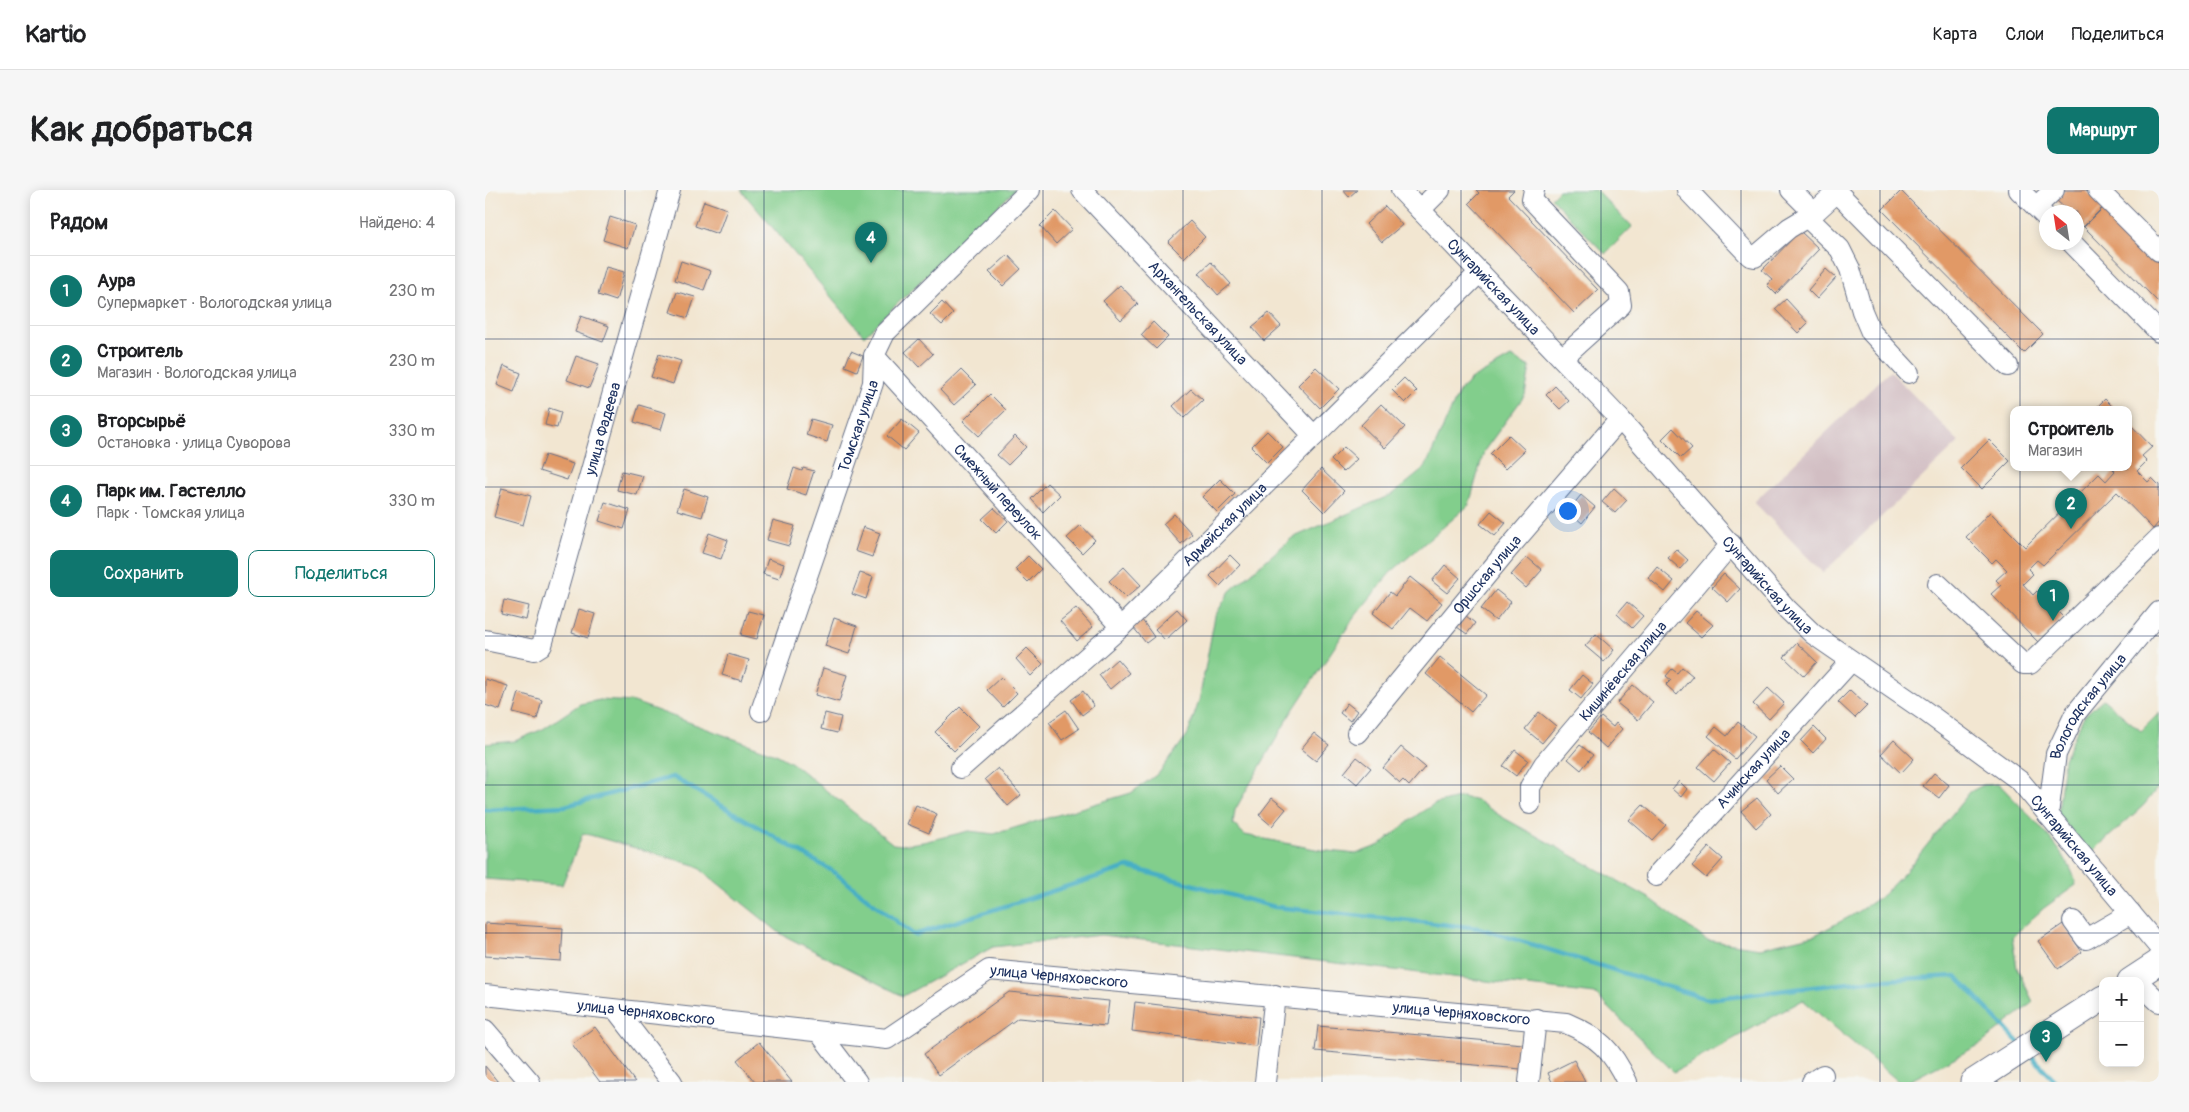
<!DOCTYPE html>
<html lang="ru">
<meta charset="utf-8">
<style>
:root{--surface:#fff;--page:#f6f6f6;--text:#202124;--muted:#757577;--line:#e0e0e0;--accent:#0f766e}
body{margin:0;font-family:Pangolin,sans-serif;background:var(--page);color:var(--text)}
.controls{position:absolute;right:15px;bottom:15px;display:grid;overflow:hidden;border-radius:10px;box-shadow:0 2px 12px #0003}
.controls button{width:45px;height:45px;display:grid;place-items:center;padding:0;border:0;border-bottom:1px solid var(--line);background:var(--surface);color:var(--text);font:25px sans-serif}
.compass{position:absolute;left:1554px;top:15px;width:45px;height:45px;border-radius:50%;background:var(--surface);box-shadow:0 2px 12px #0003;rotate:330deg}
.you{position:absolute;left:1082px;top:320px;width:18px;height:18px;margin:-12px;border:4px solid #fff;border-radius:50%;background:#1a73e8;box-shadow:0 0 0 8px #1a73e833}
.badge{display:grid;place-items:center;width:32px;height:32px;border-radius:50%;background:var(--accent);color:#fff;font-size:16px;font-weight:700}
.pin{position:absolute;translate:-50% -41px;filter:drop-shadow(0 1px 2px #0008)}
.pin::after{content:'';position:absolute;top:26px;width:18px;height:15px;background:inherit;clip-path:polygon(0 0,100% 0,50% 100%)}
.popup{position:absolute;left:1525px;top:216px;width:122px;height:65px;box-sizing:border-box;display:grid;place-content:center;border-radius:10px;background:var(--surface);filter:drop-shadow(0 1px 4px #0005);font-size:16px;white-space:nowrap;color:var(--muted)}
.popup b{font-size:19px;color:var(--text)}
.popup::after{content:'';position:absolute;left:50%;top:100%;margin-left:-10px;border:10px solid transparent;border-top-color:var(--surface)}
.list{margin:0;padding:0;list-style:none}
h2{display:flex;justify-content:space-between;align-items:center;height:65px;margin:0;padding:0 20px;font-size:21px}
h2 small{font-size:16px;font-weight:400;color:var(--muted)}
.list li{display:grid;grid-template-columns:32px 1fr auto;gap:15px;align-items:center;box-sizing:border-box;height:70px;padding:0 20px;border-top:1px solid var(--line)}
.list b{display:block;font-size:19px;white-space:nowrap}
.list p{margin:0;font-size:16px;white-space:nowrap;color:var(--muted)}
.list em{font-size:16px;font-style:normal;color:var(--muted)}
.actions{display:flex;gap:10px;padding:15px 20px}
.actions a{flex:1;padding:11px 0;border:1px solid var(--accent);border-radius:10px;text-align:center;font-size:18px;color:var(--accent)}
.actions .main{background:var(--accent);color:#fff}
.map{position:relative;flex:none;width:1674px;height:892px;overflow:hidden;border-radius:10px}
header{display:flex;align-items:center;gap:30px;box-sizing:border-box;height:70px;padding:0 25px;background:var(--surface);border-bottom:1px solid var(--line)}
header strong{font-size:24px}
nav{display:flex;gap:28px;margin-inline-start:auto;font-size:18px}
.intro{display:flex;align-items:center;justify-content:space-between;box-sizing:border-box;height:120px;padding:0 30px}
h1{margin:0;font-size:35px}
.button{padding:12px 22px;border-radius:10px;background:var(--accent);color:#fff;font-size:18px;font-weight:700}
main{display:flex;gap:30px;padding:0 30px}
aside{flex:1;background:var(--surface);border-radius:10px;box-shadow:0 2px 12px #0003}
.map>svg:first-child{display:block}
.industrial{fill:#d2bec3}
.green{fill:#82ce8c;stroke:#4e7e75}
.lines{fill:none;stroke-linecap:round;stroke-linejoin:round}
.stream{stroke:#46afc5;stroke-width:4.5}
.building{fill:#e19966}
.minor-casing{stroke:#666f86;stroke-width:22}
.major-casing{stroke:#666f86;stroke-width:27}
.minor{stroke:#fff;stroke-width:20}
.major{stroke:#fff;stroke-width:25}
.grid{fill:none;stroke:#1b2f5e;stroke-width:1;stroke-opacity:0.55}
.labels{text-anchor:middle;stroke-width:4;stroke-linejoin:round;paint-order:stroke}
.street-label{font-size:15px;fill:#1b2f5e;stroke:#f6f6f2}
</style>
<header>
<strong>Kartio</strong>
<nav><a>Карта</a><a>Слои</a><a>Поделиться</a></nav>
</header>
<div class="intro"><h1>Как добраться</h1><a class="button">Маршрут</a></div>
<main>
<aside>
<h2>Рядом<small>Найдено: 4</small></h2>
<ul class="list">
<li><span class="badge">1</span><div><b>Аура</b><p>Супермаркет · Вологодская улица</p></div><em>230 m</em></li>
<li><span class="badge">2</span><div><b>Строитель</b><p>Магазин · Вологодская улица</p></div><em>230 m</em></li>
<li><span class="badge">3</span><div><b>Вторсырьё</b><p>Остановка · улица Суворова</p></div><em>330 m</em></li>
<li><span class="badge">4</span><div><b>Парк им. Гастелло</b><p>Парк · Томская улица</p></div><em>330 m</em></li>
</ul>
<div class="actions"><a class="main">Сохранить</a><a>Поделиться</a></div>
</aside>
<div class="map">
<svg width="1674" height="892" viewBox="0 0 1674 892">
<rect width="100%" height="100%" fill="#f6f6f2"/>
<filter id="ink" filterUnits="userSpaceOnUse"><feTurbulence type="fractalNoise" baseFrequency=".02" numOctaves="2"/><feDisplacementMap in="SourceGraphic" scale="10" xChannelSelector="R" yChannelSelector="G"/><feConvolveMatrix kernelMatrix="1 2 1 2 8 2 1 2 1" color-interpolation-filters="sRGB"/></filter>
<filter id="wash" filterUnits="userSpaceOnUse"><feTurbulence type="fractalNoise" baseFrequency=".0096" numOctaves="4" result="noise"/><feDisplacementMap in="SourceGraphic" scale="20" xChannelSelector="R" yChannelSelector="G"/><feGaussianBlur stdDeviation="1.12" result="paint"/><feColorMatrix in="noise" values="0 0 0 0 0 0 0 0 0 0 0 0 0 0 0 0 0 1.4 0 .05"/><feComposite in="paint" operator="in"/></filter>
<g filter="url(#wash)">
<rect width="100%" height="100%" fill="#f2e6d1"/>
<!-- industrial -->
<path class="industrial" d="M1405,181L1474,252L1338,383L1269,312Z"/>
<!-- green -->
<path class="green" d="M256,0H530L379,146Z
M1074,0H1111L1147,37L1120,64L1066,8Z
M1026,167L1045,177L1040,205L999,261L984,315L905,383L868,429L806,523L750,620L748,634L760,645L835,660L871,664L895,655L932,625L949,614L977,607L993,611L1017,627L1166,709L1221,750L1275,758L1330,745L1366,726L1398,705L1421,681L1485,602L1498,595L1514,594C1537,619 1586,662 1591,695L1559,718L1527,747L1532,778L1548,812L1496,854L1422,892H1414L1318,810L1189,882L1110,804L616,745L508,757L418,806L296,744L210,675L98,643L77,695L0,689V554L30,551L58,539L95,514L115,510L149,512L293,565L307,573L408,654L417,655L438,652L484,641L509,644L646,603L674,583L703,544L714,511L730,426L745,401L807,348L908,304L940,278L974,202L985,190Z
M1618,509L1656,541L1674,523V596L1659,615L1605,664L1573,625L1579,569L1599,526Z"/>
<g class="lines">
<!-- stream -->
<path class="stream" d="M0,620L80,616L188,587L349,682L429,745L643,677L790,717L994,738L1222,809L1382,791L1471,786L1534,853
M1545,864L1571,892"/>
</g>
<g id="blocks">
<!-- building -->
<path class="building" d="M858,0H872L864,7Z
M991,0H1029L1023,6L1113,100L1089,123L984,13L994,3Z
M1580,0H1601L1618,17L1598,37L1592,30V22H1584L1571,10Z
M1416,1L1558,144L1539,163L1397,20Z
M219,11L242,19L233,44L210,36Z
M900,16L917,35L897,52L881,34Z
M1619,17L1674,73V113L1599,37Z
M570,21L587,39L571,54L555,36Z
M125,27L150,35L143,58L118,50Z
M705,31L720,47L699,68L683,52Z
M1315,41L1334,59L1291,104L1282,95L1287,89L1277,80Z
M523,65L536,79L518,96L504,82Z
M196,71L226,81L219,100L190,90Z
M726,72L746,94L733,105L714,83Z
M121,77L139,82L131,111L113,105Z
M1341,79L1351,88L1332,109L1323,100Z
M635,95L653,114L636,130L618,111Z
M192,102L210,107L203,128L185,122Z
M1301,109L1323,133L1313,143L1290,119Z
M457,112L468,124L457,135L445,124Z
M784,123L796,136L779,151L767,137Z
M96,126L124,136L118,152L90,142Z
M668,132L683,147L671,159L656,145Z
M434,149L448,164L434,177L420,162Z
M366,161L378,166L372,181L360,176Z
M174,164L196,171L188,194L166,187Z
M91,166L114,174L104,198L82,190Z
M19,176L36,183L29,202L12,195Z
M831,177L854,199L835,218L813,195Z
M476,180L491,195L469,215L455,200Z
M919,188L932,201L920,213L907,200Z
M1070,196L1084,211L1075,219L1061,205Z
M706,199L718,210L699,228L688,216Z
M505,204L521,220L494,246L478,231Z
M1620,209L1631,220H1609Z
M896,214L920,237L900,258L876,235Z
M154,215L181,223L176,240L149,232Z
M64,218L76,222L72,238L60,235Z
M326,229L347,235L342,252L321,245Z
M417,229L434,243L419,260L402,246Z
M1644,233L1667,257L1657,266L1662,271L1652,281L1663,292L1667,288L1674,295V332L1668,339L1632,302L1558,375L1552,370L1543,379L1548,384L1538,394L1548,405L1552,401L1578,427L1553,452L1506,404L1516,395L1511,390L1522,380L1511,369L1507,373L1481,347L1505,322L1540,357L1614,284L1621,291L1630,281L1627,278H1644Z
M1188,238L1207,258L1196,268L1177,249Z
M782,241L798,257L782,273L766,257Z
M1024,245L1040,260L1020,279L1005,264Z
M530,246L541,257L523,275L512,265Z
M1504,250L1525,271L1497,299L1476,278Z
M859,257L872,269L858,282L846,270Z
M60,265L88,274L82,290L54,281Z
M309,278L317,281L318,278L329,281L321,305L302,299Z
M836,279L859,301L839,322L817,300Z
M137,281L158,286L152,305L132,300Z
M735,289L750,304L732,322L717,307Z
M562,293L575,305L558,322L546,309Z
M17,298L46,306L38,335L9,327Z
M1129,298L1142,310L1130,323L1117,312Z
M199,299L223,307L217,327L192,320Z
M1096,305L1110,317L1097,333L1083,321Z
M120,312L145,320L139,339L114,331Z
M509,318L523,331L511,343L497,329Z
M1006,321L1021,333L1010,346L995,334Z
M689,324L707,344L696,354L678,334Z
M288,330L310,336L304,356L282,350Z
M596,335L610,350L597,363L582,348Z
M378,337L395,343L387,367L370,361Z
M224,343L243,350L236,369L217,363Z
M1191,359L1203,370L1195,379L1183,368Z
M745,365L755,375L735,396L725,386Z
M543,366L556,379L543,392L530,379Z
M1042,367L1057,380L1041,398L1026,385Z
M283,369L299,374L294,389L278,384Z
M960,375L975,388L962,403L947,391Z
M639,377L656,395L641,408L624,391Z
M1172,377L1189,391L1180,402L1163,388Z
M375,383L388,387L381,409L367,404Z
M1239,384L1255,399L1243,412L1227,397Z
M925,387L957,413L942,431L925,418L908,439L888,423L905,402L910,406Z
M1011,400L1026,412L1011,431L996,419Z
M19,410L44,416L41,430L16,424Z
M1142,412L1158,426L1147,438L1132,424Z
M591,418L608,437L592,451L575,431Z
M94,419L110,424L103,448L87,443Z
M692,419L702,430L680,450L670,439Z
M263,421L279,425L272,449L256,445Z
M1211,421L1228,435L1216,447L1200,433Z
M981,426L990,433L982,444L972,437Z
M349,428L372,436L364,464L340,456Z
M657,430L669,447L661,453L648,437Z
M1111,444L1129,460L1119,472L1100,456Z
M1312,453L1332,472L1319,486L1299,467Z
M542,458L558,474L546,486L531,469Z
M243,464L264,470L257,491L237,485Z
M955,467L1001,505L986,522L941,484Z
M632,469L644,483L625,499L614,485Z
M1197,477L1208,486L1192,505L1181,495L1186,490L1181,486L1187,479L1192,483Z
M338,478L362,485L354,512L330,505Z
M1097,485L1108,494L1096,509L1085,500Z
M516,487L532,503L518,517L502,500Z
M0,489L23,496L15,520L0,515Z
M1148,495L1168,512L1153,530L1132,513Z
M1283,498L1299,513L1284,529L1268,514Z
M1365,500L1382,516L1370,528L1353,512Z
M598,501L609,516L597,525L586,510Z
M34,503L57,510L52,529L28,523Z
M862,513L872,521L865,531L855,523Z
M475,517L494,536L469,561L450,542Z
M581,520L594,539L577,550L564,532Z
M1054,522L1071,536L1057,553L1040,539Z
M340,523L356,527L352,543L336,539Z
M1116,527L1128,537L1131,533L1137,539L1121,558L1103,542Z
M1253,532L1270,546L1250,569L1223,546L1231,537L1242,546Z
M1329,537L1341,549L1328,563L1316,551Z
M829,543L844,555L831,571L816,559Z
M1409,550L1429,569L1416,583L1396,564Z
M1095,555L1108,565L1096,580L1083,569Z
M916,557L940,577L924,596L918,590L915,593L898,578Z
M1229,559L1245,573L1229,591L1213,577Z
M1030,560L1043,570L1031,586L1018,576Z
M872,567L886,578L872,594L859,583Z
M1295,576L1308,589L1293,603L1281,589Z
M513,578L536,605L523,616L500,589Z
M1449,583L1464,595L1454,608L1438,596Z
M1194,591L1202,599L1196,607L1187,599Z
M787,608L801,619L787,636L774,625Z
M1272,608L1286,624L1271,638L1256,621Z
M431,615L452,624L444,643L422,634Z
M1158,615L1181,635L1167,650L1144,630Z
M1224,657L1238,669L1221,688L1207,676Z
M0,733L78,738L76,771L0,766Z
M1578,734L1597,762L1573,779L1553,751Z
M524,802L624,811L621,836L533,828L454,885L439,864Z
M650,812L774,827L771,856L647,841Z
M833,836L1038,854L1036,879L830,861Z
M110,837L150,892H115L87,854Z
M274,852L307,892H270L252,870Z
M1089,870L1100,892H1067L1063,883Z
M0,876L13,892H0Z"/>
</g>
</g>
<g filter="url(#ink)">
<use href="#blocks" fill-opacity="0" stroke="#666f86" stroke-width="1"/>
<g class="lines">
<defs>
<g id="minor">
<path id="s1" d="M597,0L829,246"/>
<path id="s2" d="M916,0L1135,229L1302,419L1328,444L1437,519L1535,591L1674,757"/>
<path d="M1049,0L1047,10L1134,102L1136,115L1077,168"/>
<path d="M1202,0L1265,66L1270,67L1304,38L1329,23L1352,2L1523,176"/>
<path d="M1306,0L1329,23"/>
<path d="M1534,0L1562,28"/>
<path d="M1613,0L1674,61"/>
<path d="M1551,17L1569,0"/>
<path d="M935,20L955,0"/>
<path d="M1322,27L1355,59L1365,79L1377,121L1386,142L1424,183"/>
<path d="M1586,52L1674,142"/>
<path id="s3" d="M389,166L636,437"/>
<path d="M1453,394L1538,474H1545L1674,348"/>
<path id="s4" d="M0,450L49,460L57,455L185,0"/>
<path id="s5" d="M276,521L388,193L389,166L400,143L545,0"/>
<path id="s6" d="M872,543L1023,359L1135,229"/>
<path id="s7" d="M476,578L636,437L995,82"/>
<path id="s8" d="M1045,614V597L1059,574L1246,354"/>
<path id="s9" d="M1563,625L1571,564L1590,524L1674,422"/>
<path id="s10" d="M1171,686L1366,471"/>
<path d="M1588,731L1601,749L1646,723"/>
<path d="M1655,794L1674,812"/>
<path id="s11" d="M0,805L402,849L504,780L1081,833C1114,847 1127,860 1142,892"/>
<path d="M132,821L187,892"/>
<path d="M0,840L45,892"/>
<path d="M334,842L372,892"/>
<path d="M780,892L790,805"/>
<path d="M1044,892L1051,829"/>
<path d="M1327,892L1338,885"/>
</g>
<path id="major" d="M1645,791L1674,772
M1488,892L1618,808"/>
</defs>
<!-- minor casing -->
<use href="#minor" class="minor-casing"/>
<!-- major casing -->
<use href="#major" class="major-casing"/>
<!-- minor -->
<use href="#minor" class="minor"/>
<!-- major -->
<use href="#major" class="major"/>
</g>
</g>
<!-- grid -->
<path class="grid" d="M140,0V892M279,0V892M418,0V892M558,0V892M698,0V892M837,0V892M976,0V892M1116,0V892M1256,0V892M1395,0V892M1535,0V892M0,149H1674M0,297H1674M0,446H1674M0,595H1674M0,743H1674"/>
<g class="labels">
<!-- street labels -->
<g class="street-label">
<text dy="5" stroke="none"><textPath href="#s2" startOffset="134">Сунгарийская улица</textPath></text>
<text dy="5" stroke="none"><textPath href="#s1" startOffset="169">Архангельская улица</textPath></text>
<text dy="5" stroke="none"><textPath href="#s5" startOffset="301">Томская улица</textPath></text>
<text dy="5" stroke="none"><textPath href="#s4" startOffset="284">улица Фадеева</textPath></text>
<text dy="5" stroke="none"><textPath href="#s3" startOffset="184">Смежный переулок</textPath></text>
<text dy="5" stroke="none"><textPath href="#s7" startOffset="359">Армейская улица</textPath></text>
<text dy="5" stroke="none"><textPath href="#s6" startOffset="205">Оршская улица</textPath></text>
<text dy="5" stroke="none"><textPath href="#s2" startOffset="539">Сунгарийская улица</textPath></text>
<text dy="5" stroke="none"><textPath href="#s8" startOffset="166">Кишинёвская улица</textPath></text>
<text dy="5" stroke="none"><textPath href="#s9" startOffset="119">Вологодская улица</textPath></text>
<text dy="5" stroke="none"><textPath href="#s10" startOffset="145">Ачинская улица</textPath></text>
<text dy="5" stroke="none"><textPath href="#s2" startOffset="944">Сунгарийская улица</textPath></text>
<text dy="5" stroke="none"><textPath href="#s11" startOffset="598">улица Черняховского</textPath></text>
<text dy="5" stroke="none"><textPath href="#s11" startOffset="1002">улица Черняховского</textPath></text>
<text dy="5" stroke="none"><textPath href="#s11" startOffset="162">улица Черняховского</textPath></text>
</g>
</g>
</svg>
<div class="controls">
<button>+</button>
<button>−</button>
</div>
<svg class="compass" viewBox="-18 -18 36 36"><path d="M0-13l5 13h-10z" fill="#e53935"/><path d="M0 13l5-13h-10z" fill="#757577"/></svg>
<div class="you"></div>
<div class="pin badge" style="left:1568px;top:431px">1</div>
<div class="pin badge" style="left:1586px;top:339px">2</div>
<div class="popup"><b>Строитель</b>Магазин</div>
<div class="pin badge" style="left:1561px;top:872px">3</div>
<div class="pin badge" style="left:386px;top:73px">4</div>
</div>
</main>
